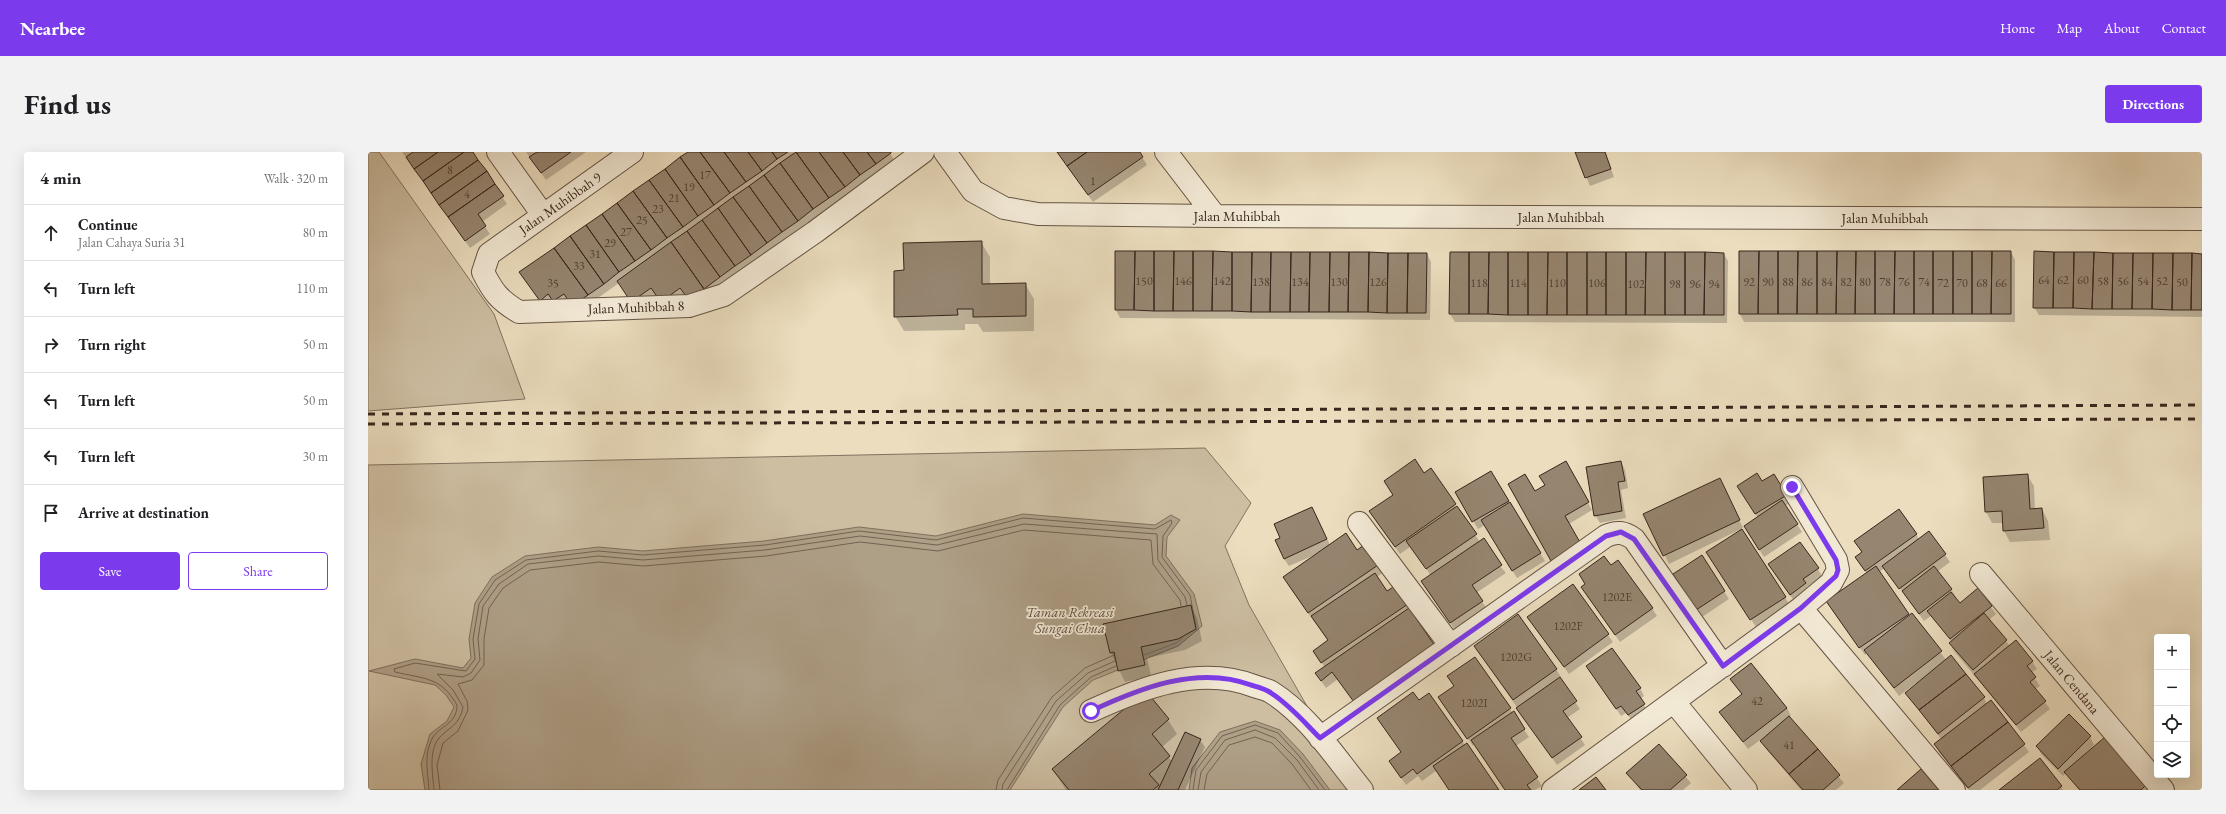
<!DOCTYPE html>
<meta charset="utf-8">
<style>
:root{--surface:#fff;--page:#f2f2f2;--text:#202124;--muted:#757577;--line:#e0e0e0;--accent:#7c3aed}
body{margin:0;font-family:"EB Garamond",serif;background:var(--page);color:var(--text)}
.controls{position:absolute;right:12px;bottom:12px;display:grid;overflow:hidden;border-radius:4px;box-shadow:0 4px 16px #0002}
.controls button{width:36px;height:36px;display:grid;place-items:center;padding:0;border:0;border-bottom:1px solid var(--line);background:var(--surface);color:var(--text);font:20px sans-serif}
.stop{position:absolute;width:12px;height:12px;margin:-9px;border:3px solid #7c3aed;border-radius:50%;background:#fff}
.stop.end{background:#7c3aed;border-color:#fff;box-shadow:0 1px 4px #0008}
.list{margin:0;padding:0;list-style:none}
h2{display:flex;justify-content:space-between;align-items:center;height:52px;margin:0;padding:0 16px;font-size:17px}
h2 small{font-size:13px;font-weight:400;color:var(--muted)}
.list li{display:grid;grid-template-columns:26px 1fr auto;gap:12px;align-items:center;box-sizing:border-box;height:56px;padding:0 16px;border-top:1px solid var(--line)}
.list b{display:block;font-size:15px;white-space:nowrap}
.list p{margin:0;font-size:13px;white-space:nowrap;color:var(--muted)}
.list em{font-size:13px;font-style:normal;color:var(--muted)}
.actions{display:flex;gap:8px;padding:12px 16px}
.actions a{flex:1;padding:9px 0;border:1px solid var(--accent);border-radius:4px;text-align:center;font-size:14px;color:var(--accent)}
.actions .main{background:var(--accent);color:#fff}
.icon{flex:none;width:22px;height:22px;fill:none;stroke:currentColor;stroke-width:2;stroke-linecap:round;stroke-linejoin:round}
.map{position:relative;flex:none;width:1834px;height:638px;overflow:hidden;border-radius:4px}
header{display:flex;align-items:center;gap:24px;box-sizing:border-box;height:56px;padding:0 20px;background:var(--accent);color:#fff}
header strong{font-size:19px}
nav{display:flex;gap:22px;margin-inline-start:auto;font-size:14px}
.intro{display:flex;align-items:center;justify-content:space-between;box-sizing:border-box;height:96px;padding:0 24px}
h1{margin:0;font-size:28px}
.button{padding:10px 18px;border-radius:4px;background:var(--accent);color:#fff;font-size:14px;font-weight:700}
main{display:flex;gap:24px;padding:0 24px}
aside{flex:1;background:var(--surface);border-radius:4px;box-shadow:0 4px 16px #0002}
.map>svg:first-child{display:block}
.green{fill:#cdbea2;stroke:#83725f}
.water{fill:#ae9f87;stroke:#7f6f5c}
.shadow{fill:#0003}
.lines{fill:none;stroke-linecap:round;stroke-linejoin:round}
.shore{stroke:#746252;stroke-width:1}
.building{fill:#968570;stroke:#39261c}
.minor-casing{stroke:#665444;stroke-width:24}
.minor{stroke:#f2e9d5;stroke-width:22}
.rail{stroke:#39261c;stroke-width:3;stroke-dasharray:7 7;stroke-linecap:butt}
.route{stroke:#7c3aed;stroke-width:5}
.labels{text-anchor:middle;stroke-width:3.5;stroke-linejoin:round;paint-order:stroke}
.number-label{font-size:12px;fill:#503e31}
.street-label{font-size:14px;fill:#39261c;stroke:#f2e9d5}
.park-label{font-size:14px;font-style:italic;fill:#5e4c3e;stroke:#f2e9d5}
</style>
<header>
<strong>Nearbee</strong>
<nav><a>Home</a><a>Map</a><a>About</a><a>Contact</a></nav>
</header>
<div class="intro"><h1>Find us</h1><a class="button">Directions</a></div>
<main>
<aside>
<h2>4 min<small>Walk · 320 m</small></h2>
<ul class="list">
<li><svg class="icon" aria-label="ahead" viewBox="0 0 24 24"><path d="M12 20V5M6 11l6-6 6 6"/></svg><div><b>Continue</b><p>Jalan Cahaya Suria 31</p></div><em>80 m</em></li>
<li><svg class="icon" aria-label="left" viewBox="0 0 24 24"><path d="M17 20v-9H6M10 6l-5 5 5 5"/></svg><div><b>Turn left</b></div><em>110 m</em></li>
<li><svg class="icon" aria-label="right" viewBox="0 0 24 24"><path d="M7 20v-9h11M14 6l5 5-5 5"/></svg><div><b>Turn right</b></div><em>50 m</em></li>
<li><svg class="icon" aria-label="left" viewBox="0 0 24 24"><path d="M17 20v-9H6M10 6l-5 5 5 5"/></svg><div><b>Turn left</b></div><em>50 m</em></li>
<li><svg class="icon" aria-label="left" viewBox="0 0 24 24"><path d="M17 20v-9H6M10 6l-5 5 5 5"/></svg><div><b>Turn left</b></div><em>30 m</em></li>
<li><svg class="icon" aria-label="arrive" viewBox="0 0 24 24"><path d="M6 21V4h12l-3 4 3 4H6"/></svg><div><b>Arrive at destination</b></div></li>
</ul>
<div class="actions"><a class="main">Save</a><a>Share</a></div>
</aside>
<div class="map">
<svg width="1834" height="638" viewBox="0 0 1834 638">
<rect width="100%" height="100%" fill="#ebddbe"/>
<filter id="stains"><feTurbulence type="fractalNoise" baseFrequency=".005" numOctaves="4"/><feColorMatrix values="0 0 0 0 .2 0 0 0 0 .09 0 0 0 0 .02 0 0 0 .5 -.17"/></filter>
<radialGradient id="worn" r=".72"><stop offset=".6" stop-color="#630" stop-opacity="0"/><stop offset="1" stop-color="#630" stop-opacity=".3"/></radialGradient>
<!-- green -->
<path class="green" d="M0,0H11L126,162L157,247L0,259Z
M837,296L883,351L857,394L881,453L987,638H0V313Z"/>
<!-- water -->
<path class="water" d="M655,362L787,373L803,363L812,368L799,385L798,404L826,442L834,474L810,494L725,528L695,555L642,638H57L53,612L62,582L79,569L86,555L78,543L67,533L1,519L47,507L95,516L103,506L101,487L107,451L124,425L157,404L230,395L275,399L396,389L491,375L568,384Z
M887,569L912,578L935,602L962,638H821L824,616L852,580Z"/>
<!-- shadow -->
<path class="shadow" d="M34,0H104L139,52L114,70L122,82L102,96Z
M158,0H218L178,28Z
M321,0H521L527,9L326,155L317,143L298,157L288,143L269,157L251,131L209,161L177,156L152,121Z
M690,0H771L779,13L725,50Z
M1208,0H1237L1246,25L1222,34Z
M613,90L622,105V133L657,132L666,147V179L615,180L610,172H597V178L536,179L527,164L537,119Z
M748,100L1059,102L1063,110L1062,168L752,166L748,158Z
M1643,100L1647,108V170H1376L1372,162Z
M1082,101L1356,102L1360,109L1359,171L1087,170L1082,162Z
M1834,103V165L1671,163L1666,155Z
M1197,310L1224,358L1201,372L1188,416L1141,332L1166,341L1179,334Z
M1253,310L1257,318L1260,336L1253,338L1258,366L1232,371L1227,363Z
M1062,318L1112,390L1138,421L1108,441L1119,457L1087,478L1059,437L1063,424L1056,413L1042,395L1032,402L1007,367L1025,343L1017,330L1056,322Z
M1122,320L1177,409L1149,426L1117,373L1110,377L1088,340Z
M1406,323L1422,351L1417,354L1434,380L1396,405L1381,382L1390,366L1375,342Z
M1659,323L1666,334L1667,358L1674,357L1680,369L1682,388L1642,390L1636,379L1635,371H1624L1618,360Z
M1356,335L1375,376L1373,377L1422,453L1388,475L1344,408L1371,378L1301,412L1277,362Z
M948,363L962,393L989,399L999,392L1017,419L1009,425L1019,440L1029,433L1046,459L1043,461L991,557L970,527L958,536L953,529L957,516L951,506L960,489L920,433L949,402L921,414L916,407Z
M1561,380L1582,410L1570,419L1583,437L1588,445L1587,446L1592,452L1610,438L1628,462L1621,468L1642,494L1664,509L1669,517L1663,521L1672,534L1667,537L1682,557L1653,580L1586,499L1582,491L1584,490L1563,464L1556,469L1517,416L1511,420L1541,464L1544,462L1578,508L1616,546L1619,552L1623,549L1661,600L1612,638H1601L1571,600L1567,592L1573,587L1538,541L1549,532L1548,531L1531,544L1499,501L1497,503L1464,457L1499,422L1488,405L1494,401L1487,389L1548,382L1551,387Z
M1333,404L1361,447L1334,465L1306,423Z
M1242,415L1284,456L1289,464L1252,490L1214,436Z
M1450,417L1454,424L1439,435L1441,440L1427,450L1406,420Z
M1204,434L1245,490L1201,522L1165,473Z
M823,454L829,466L834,489L817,498L779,506L783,524L757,530L743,501L737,473Z
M1112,502L1188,517L1193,525L1191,526L1212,557L1199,566L1217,593L1189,613Z
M1107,506L1161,585L1148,594L1174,634L1167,638H1137L1106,592L1105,594L1076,553Z
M1219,514L1272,536L1276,544L1272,547L1280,560L1265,570L1258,561L1253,564Z
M1363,528L1419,556L1423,564L1421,565L1476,631L1468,638H1433L1398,597L1392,588L1380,597L1352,560L1374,543Z
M778,541L800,568L809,582L794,595L804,610L832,588L837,595L817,638H698L685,618Z
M1050,549L1094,589L1130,638H1081L1068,619L1054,629L1050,624L1038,633L1027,617L1034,601L1010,566Z
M1722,585L1726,593L1718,601L1719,602L1778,634L1780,638H1711L1698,621L1695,624L1673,602L1669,594Z
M1291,593L1323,631L1315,638H1272L1260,621Z
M1693,635L1695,638H1633Z"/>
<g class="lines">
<!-- shore -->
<path class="shore" d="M776,503L808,491L815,486
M61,638C60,619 55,604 65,585C72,574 89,572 89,553C73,525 57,527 27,520L26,517L47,511L98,519L107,507L105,487L111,452L127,428L158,408L230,399L275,403L397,393L491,379L568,388L655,366L787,377L803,368L804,371L795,384L794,405L822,443L828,474
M66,638C65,624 60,599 71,586C81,575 92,573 95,555L85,538L69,522L95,525L103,521L112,508L110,487L115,454L131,432L160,412L230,404L275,408L397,398L492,384L569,393L656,372L789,382L790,408L817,445L819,453
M72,638L69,613L75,591L90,579L100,558L99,549L90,532L104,528L116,513V487L121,456L135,436L162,418L231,410L275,414L398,404L492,390L570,399L656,378L783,388L785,412L812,448L813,454
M628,638L630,628L684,545L717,516L746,503
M634,638L635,632L688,549L720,521L747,509
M639,638L692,553L723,525L748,514
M825,638L828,618L854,584L887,573L910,581L932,605L957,638
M830,638L833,620L857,588L887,578L907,586L929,608L951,638
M836,638L839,622L861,593L887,585L904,591L924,612L943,638"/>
</g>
<!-- building -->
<path class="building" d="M45,0H70L46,17L38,5Z
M70,0H96L55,29L46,17Z
M96,0H105L110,8L63,41L55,29Z
M169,0H203L173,21L161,5Z
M320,0H332L362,41L346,53L312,5Z
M332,0H356L378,30L362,41Z
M356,0H380L394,19L378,30Z
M380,0H404L409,7L394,19Z
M404,0H420L409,7Z
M428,0H451L477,35L461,46Z
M428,0L461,46L445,57L412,11Z
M451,0H475L492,23L477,35Z
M475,0H499L508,12L492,23Z
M499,0H523V1L508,12Z
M689,0H719L699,14Z
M719,0H772L775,5L720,43L699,14Z
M1207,0H1237L1243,17L1217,26Z
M312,5L346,53L330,64L297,17Z
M110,8L119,19L71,53L63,41Z
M412,11L445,57L430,69L396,23Z
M297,17L330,64L315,75L281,28Z
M119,19L127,32L80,65L71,53Z
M396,23L430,69L414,80L381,34Z
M281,28L315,75L299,86L265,39Z
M127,32L136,44L110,62L118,74L97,89L80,65Z
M381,34L414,80L399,91L365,45Z
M265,39L299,86L283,98L249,51Z
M365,45L399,91L383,103L350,56Z
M249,51L283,98L267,109L234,62Z
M350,56L383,103L367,114L334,68Z
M234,62L267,109L251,120L218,73Z
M334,68L367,114L352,125L319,79Z
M218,73L251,120L236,132L202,84Z
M319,79L352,125L336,137L303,90Z
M202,84L236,132L220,143L186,96Z
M614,89V132L658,131V164L605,165V157H589L590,163L526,165V119L536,118L535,91Z
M303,90L336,137L321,148L312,136L293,150L283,136L263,150L249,129Z
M186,96L220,143L204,154L196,142L185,149L180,142L172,149L151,120Z
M747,99H767L766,158H747Z
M767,99H786V159L766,158Z
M786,99H806L805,159H786Z
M806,99H825V159H805Z
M825,99H845L844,159H825Z
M845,99L864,100V159H844Z
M1371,99H1391L1390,162H1371Z
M1391,99H1410V162H1390Z
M1410,99H1430L1429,162H1410Z
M1430,99H1449V162H1429Z
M1449,99H1469L1468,162H1449Z
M1469,99H1488L1487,162H1468Z
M1488,99H1507V162H1487Z
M1507,99H1527L1526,162H1507Z
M1527,99H1546V162H1526Z
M1546,99H1565V162H1546Z
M1565,99H1585V162H1565Z
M1585,99H1604V162H1585Z
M1604,99H1624L1623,162H1604Z
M1624,99H1643V162H1623Z
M1666,99L1686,100L1685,156H1665Z
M864,100H884L883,160L864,159Z
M884,100H903L902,160H883Z
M903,100H923L922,160H902Z
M923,100H942L941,160H922Z
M942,100H962L961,160H941Z
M962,100H981L980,160H961Z
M981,100H1001L1000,160H980Z
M1001,100L1020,101L1019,161L1000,160Z
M1082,100H1101V162H1081Z
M1101,100H1121L1120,162H1101Z
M1121,100H1140V163L1120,162Z
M1140,100H1160V163H1140Z
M1160,100H1180L1179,163H1160Z
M1180,100H1199V163H1179Z
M1199,100H1219V163H1199Z
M1219,100H1238V163H1219Z
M1238,100H1258V163H1238Z
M1258,100H1278L1277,163H1258Z
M1278,100H1297V163H1277Z
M1297,100H1317V163H1297Z
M1317,100H1337L1336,163H1317Z
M1337,100L1356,101V163H1336Z
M1686,100H1706L1705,156H1685Z
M1706,100H1726L1724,157L1705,156Z
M1726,100L1745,101L1744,157H1724Z
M1020,101H1040L1039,161H1019Z
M1040,101H1059L1058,161H1039Z
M1745,101H1765L1764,157H1744Z
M1765,101H1785L1784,157H1764Z
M1785,101H1805L1804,158L1784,157Z
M1805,101H1824L1823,158H1804Z
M1824,101L1834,102V158H1823Z
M1047,307L1056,321L1063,316L1088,352L1027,395L1001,359L1025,343L1016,329Z
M1198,309L1221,350L1197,364L1213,392L1183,409L1140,332L1157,322L1167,339L1177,333L1171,324Z
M1253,309L1257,329L1250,330L1254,359L1226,364L1218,315Z
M1123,319L1141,349L1104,370L1087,340Z
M1389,321L1394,329L1406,322L1419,343L1387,362L1369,334Z
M1660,322L1662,357L1674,356L1676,376L1635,379L1634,359L1617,360L1615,325Z
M1352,326L1372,368L1295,404L1275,362Z
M1414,348L1430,372L1391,398L1376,374Z
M1142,350L1173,401L1144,419L1113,368Z
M1089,354L1109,382L1058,417L1038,389Z
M944,355L959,387L916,407L907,388L912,386L906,372Z
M1531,357L1549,382L1497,419L1487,405L1494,400L1486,389Z
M1374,377L1418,445L1382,468L1338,400Z
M1561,379L1578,402L1531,437L1514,414Z
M978,381L989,398L999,391L1013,411L940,461L915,425Z
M1116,386L1134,413L1104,433L1115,449L1082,471L1053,429Z
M1432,390L1451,416L1435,427L1438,431L1422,443L1400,412Z
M1334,403L1357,439L1328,458L1305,422Z
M1236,404L1243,413L1250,408L1285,456L1247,483L1213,435L1217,432L1211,422Z
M1508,414L1541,462L1491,496L1458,449Z
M1566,414L1584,437L1551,462L1534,439Z
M1007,421L1019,439L1030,432L1043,450L953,511L945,499L960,488L943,464Z
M1205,432L1241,482L1196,515L1159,465Z
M1610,436L1624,454L1582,487L1559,459L1583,440L1592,451Z
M823,453L828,477L810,487L773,495L777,513L750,519L746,500L742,501L735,472Z
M1041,456L1067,494L986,550L964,520L953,529L947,521Z
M1544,461L1574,499L1526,536L1496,498Z
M1616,461L1639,488L1605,518L1581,491Z
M1150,462L1189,517L1145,548L1106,494Z
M1648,488L1665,509L1659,514L1668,525L1662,530L1678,549L1648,573L1606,522Z
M1244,496L1273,536L1268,539L1277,552L1260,563L1253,554L1248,557L1218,514Z
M1583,503L1598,522L1551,558L1537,541Z
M1107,505L1143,556L1099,587L1070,545L1086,534L1079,524Z
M1383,511L1419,556L1375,590L1351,560L1374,542L1362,527Z
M1598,522L1617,545L1570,582L1551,558Z
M1192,525L1209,549L1195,559L1214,585L1184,606L1148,556Z
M778,539L801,567L784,582L802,604L781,622L791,633L785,638H701L684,617Z
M1045,540L1051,548L1061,541L1095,589L1049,622L1045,617L1033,626L1021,609L1033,600L1009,566Z
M1623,548L1640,570L1583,614L1566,592Z
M1146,559L1157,577L1143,586L1170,625L1159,633L1163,638H1137L1103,588Z
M1701,562L1723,584L1690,617L1668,594Z
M1421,564L1450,597L1421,622L1392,589Z
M1640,570L1657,592L1600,636L1583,614Z
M817,580L833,587L810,638H790Z
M1737,585L1778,633L1773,638H1712L1696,620Z
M1099,591L1131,638H1081L1065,614Z
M1291,592L1319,623L1302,638H1274L1258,621Z
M1450,597L1472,623L1455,638H1435L1421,622Z
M1672,606L1694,634L1689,638H1631Z
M1553,617L1571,638H1529Z
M1228,625L1238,638H1211Z"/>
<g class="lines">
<defs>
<path id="minor" d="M130,0L175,63
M264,0L121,102L115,120C125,140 131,148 151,160L321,154L356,143L447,80L555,0
M577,0L605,39L636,56L670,62L847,64L1834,67
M798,0L847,64
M991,371L1083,494
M1613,422L1795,638
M1433,456L1586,638
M1306,550L1378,638
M723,559C773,536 831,513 886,534C891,536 898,537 903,540C940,563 967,605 994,638
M952,586L1238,384C1249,379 1256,380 1266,387L1355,514
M1185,638L1433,456L1463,431L1470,418L1468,408L1424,335"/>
</defs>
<!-- minor casing -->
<use href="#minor" class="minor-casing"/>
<!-- minor -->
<use href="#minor" class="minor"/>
<!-- rail -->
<path class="rail" d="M0,262L1834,253
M0,272L1834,267"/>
</g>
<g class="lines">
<!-- route -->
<path class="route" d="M723,559C772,536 830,513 883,533C890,535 898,537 903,541C922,553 937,571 952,586L1238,384L1253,380L1266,387L1355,514L1433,456L1468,424L1470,418L1468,408L1424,335"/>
</g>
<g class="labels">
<!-- number labels -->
<g class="number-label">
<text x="82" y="22">8</text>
<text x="337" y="27">17</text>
<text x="725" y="33">1</text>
<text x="321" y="39">19</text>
<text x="99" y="46">4</text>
<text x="306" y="50">21</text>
<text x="290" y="61">23</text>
<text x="274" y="72">25</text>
<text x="258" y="84">27</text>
<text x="242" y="95">29</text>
<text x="227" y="106">31</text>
<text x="211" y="118">33</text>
<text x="1676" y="132">64</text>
<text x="1695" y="132">62</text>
<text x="1715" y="132">60</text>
<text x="776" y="133">150</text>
<text x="815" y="133">146</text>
<text x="854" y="133">142</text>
<text x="1735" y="133">58</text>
<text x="1755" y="133">56</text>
<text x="1775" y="133">54</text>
<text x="1794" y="133">52</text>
<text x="893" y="134">138</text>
<text x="932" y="134">134</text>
<text x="971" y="134">130</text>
<text x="1010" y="134">126</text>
<text x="1381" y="134">92</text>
<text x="1400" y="134">90</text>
<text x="1420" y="134">88</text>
<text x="1439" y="134">86</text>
<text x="1459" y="134">84</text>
<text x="1478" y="134">82</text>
<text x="1497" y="134">80</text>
<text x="1517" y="134">78</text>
<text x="1536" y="134">76</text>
<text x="1556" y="134">74</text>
<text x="1814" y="134">50</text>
<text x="185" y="135">35</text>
<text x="1111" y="135">118</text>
<text x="1150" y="135">114</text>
<text x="1189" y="135">110</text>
<text x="1229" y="135">106</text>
<text x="1575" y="135">72</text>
<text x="1594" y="135">70</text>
<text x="1614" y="135">68</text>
<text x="1633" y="135">66</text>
<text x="1268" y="136">102</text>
<text x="1307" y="136">98</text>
<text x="1327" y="136">96</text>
<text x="1346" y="136">94</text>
<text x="1249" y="449">1202E</text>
<text x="1200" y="478">1202F</text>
<text x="1148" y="509">1202G</text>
<text x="1389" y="553">42</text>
<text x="1106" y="555">1202I</text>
<text x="1421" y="597">41</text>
</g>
<!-- street labels -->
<g class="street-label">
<text transform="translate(192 51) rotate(-35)" y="5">Jalan Muhibbah 9</text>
<text x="869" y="69">Jalan Muhibbah</text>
<text x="1193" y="70">Jalan Muhibbah</text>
<text x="1517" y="71">Jalan Muhibbah</text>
<text transform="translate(268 155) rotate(-2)" y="5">Jalan Muhibbah 8</text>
<text transform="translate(1704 530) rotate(50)" y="5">Jalan Cendana</text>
</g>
<!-- park labels -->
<g class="park-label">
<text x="702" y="465">Taman Rekreasi<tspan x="702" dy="16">Sungai Chua</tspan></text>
</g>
</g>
<rect width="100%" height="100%" filter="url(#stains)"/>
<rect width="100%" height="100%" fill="url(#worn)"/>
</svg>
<div class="controls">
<button>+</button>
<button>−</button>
<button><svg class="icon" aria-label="locate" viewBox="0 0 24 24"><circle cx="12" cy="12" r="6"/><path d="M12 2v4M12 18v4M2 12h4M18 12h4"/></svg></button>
<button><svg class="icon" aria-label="layers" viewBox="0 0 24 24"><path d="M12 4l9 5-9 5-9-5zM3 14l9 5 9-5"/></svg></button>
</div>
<div class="stop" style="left:723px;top:559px"></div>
<div class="stop end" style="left:1424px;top:335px"></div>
</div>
</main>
